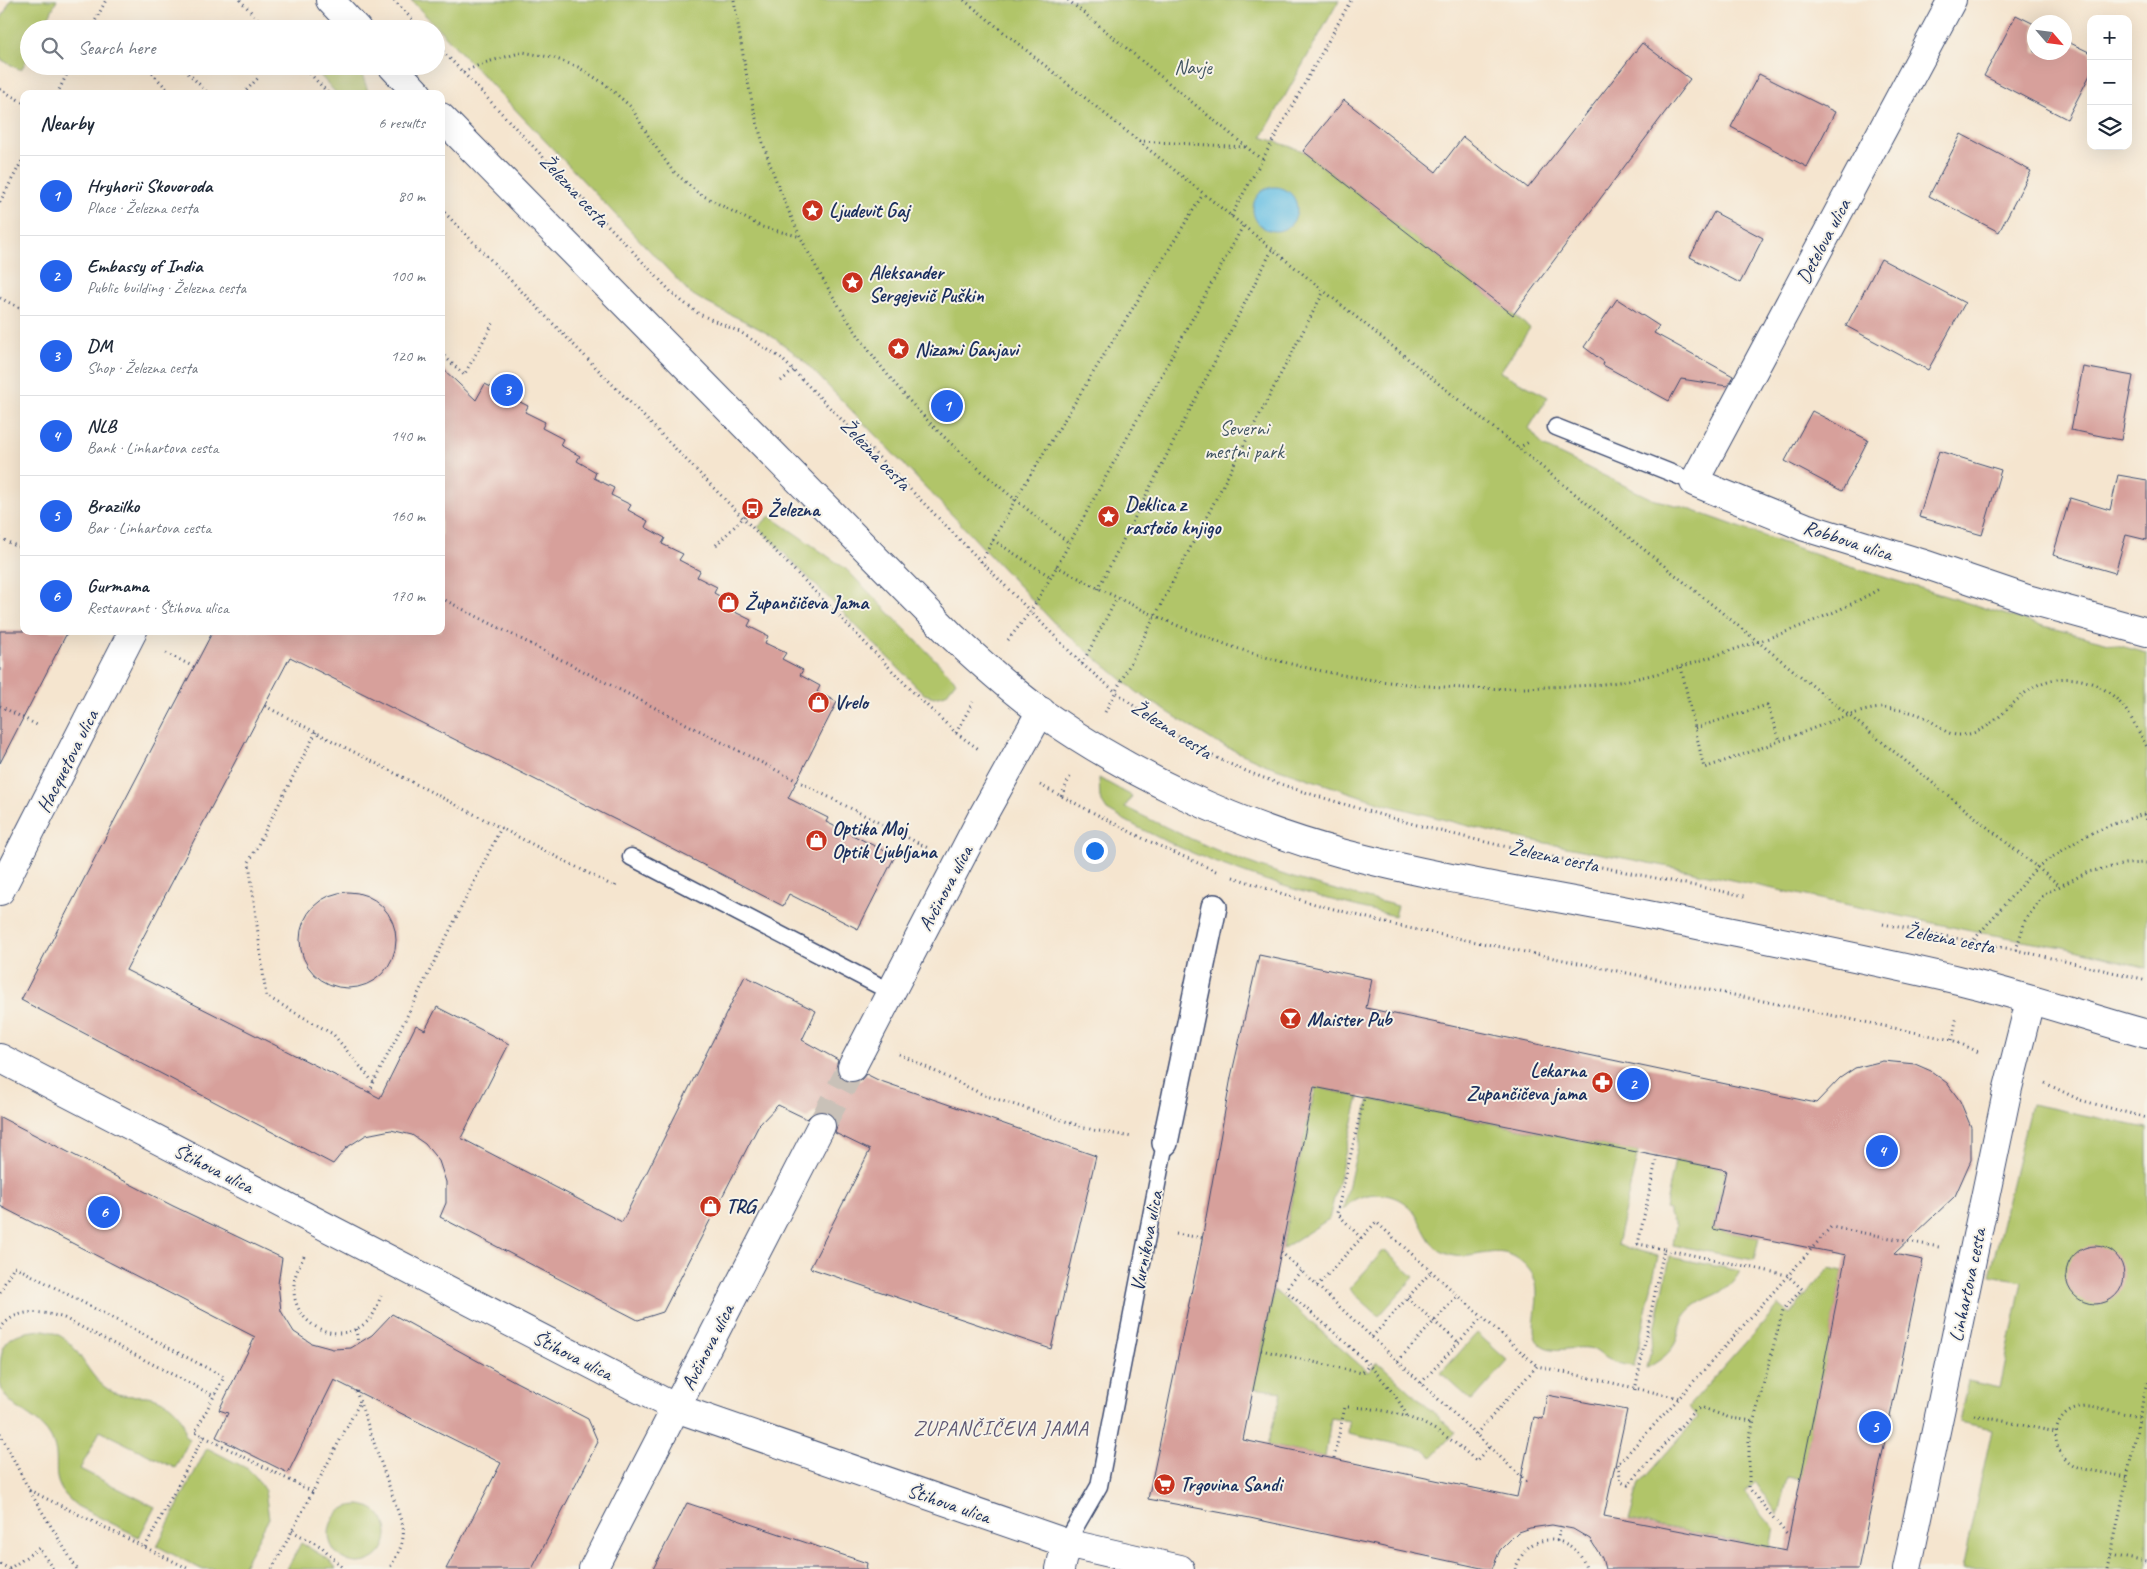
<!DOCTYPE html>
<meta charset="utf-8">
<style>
:root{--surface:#fff;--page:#f6f6f7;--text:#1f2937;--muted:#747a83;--line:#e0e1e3;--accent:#2563eb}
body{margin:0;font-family:Caveat,sans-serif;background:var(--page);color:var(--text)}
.controls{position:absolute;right:15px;top:15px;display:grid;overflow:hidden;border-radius:10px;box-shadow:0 5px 20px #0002}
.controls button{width:45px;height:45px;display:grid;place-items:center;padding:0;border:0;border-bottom:1px solid var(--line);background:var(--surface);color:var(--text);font:25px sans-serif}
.compass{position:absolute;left:2027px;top:15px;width:45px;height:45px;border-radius:50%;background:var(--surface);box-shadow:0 5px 20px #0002;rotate:118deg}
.you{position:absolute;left:1094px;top:850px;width:18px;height:18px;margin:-12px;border:4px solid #fff;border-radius:50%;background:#1a73e8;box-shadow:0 0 0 8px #1a73e833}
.badge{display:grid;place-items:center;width:32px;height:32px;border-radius:50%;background:var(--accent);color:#fff;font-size:16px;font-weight:700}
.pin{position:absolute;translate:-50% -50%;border:2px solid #fff;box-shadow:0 1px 5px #0006}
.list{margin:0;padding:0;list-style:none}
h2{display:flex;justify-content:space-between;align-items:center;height:65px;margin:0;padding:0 20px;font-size:21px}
h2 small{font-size:16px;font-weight:400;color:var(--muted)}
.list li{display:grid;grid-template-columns:32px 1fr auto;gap:15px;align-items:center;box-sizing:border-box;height:80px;padding:0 20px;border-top:1px solid var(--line)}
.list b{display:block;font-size:19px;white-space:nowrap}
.list p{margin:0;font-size:16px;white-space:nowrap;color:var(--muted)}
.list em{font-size:16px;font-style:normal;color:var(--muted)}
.icon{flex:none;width:28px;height:28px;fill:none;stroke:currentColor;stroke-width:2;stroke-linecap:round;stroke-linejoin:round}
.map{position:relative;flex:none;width:2147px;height:1569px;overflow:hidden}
.search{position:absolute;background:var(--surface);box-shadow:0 5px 20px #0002;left:20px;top:20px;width:425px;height:55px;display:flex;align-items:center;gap:12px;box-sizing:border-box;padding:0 18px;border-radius:28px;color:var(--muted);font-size:19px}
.panel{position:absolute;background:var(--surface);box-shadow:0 5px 20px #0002;left:20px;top:90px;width:425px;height:545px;border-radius:10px}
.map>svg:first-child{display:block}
.green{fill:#b1c569;stroke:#667a64}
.water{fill:#66bfe4;stroke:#4077a1}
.building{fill:#d7a09b;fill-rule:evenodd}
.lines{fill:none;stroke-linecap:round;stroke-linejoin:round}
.minor-tunnel{stroke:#c9c1b8;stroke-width:28;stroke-dasharray:28 14;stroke-linecap:butt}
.service-casing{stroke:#3c4a6f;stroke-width:19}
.pedestrian-casing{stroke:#3c4a6f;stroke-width:28}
.minor-casing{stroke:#3c4a6f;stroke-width:30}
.tertiary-casing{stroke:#3c4a6f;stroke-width:30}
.path{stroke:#3c4a6f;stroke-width:3;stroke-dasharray:1 4;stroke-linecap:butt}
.service{stroke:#fff;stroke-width:16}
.pedestrian{stroke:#fff;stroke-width:25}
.minor{stroke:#fff;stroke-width:28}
.tertiary{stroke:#fff;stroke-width:28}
.labels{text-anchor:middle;stroke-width:4;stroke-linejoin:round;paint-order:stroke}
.park-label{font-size:20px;fill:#405461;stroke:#f7f3e8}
.street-label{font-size:20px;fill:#1b2f5e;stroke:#f7f3e8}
.poi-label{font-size:20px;font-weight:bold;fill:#1b2f5e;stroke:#f7f3e8;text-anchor:start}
.neighbourhood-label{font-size:21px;letter-spacing:1px;fill:#5d5773;stroke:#f7f3e8}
</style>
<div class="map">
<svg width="2147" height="1569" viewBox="0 0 2147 1569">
<rect width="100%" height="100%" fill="#f7f3e8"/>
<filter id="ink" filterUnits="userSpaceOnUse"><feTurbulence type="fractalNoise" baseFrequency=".02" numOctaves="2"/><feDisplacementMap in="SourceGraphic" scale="10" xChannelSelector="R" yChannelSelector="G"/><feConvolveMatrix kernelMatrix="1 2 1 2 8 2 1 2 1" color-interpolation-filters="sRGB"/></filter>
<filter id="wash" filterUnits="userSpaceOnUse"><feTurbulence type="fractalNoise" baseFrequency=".0096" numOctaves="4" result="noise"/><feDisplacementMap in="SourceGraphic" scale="20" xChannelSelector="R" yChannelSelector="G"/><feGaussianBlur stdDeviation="1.12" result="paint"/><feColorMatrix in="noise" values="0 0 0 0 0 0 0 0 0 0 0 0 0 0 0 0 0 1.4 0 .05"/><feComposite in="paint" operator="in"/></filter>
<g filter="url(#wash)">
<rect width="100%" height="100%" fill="#f5e5cf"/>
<!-- green -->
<path class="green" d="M11,0H57L43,29H29V56L21,70L0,59V21Z
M411,0H1339L1262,137L1303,151L1530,328L1500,372L1548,397L1529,428L1543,446L1652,499L1683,507L1845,565L2036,624L2147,653V968L2063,947L1971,931L1675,868L1499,834L1385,804L1315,781L1267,765L1215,742L1138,693L1056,625L957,520L801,358C787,347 773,336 756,327C734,315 711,307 690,293Z
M325,66H355L363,77L369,94H337L318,73Z
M770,516L846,569L956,681L946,694L934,697L924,694L758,527Z
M1099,778L1132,796L1125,807C1169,829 1212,850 1258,866C1304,883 1351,894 1398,906L1395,916C1295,892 1196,863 1107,810L1100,799Z
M1316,1087L1359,1097L1329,1219L1282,1249L1307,1123Z
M1369,1099L1638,1152L1617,1245L1658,1256L1634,1366C1624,1365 1614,1363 1605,1358C1601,1355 1597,1351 1592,1349C1576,1344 1555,1356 1540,1344C1524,1331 1547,1295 1531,1272C1503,1234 1475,1265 1447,1254C1429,1247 1426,1232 1417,1217C1405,1196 1379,1189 1358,1198C1352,1200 1347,1206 1343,1210Z
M2031,1104L2147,1128V1569H1962L1992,1429L1959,1422L1960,1418L1968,1381L2000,1388L2022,1281L1990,1275Z
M1675,1160L1726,1170L1713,1229L1759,1238L1754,1260L1673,1245L1676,1225L1669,1215V1210L1665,1209Z
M1384,1250L1414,1277L1379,1316L1349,1289Z
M1670,1257L1740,1271C1726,1299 1706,1293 1689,1311C1681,1319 1680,1329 1677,1339C1672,1353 1659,1361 1647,1368Z
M1829,1268L1843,1271L1801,1479L1787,1477L1778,1515L1755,1482L1744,1492L1774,1528L1770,1548L1629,1520L1639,1484L1698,1417L1688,1407L1779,1305L1790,1314Z
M1274,1290L1368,1372L1378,1362L1455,1432L1432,1457L1425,1450L1348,1434L1349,1421L1331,1418L1325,1457L1267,1445L1282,1392L1253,1388Z
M44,1330C80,1336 81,1372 109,1390C122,1398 133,1395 147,1396C167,1399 186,1414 185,1436L190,1439L175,1468L100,1431L80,1469L155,1507L139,1537L77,1506C43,1479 65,1466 51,1438C41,1419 19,1413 6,1397C0,1389 0,1383 0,1372C0,1339 11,1332 44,1330Z
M1477,1333L1508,1361L1472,1401L1441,1373Z
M207,1448L248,1469L255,1476L265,1491L269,1518L242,1569H201L157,1546Z
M329 1534a29 29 0 1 1 58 0a29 29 0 1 1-58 0Z
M301,1543L328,1559L336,1569H287Z"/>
<!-- water -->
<path class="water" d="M1253 209a22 22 0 1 1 44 0a22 22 0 1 1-44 0Z"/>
<g id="blocks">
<!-- building -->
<path class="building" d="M2016,15L2034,24V52H2064V40L2091,53V73L2067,119L1984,76Z
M1642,43L1690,79L1513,315L1303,151L1344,100L1436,172L1463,137L1528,188Z
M1759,74L1835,112L1807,167L1731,127Z
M1961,134L2031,171L1999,232L1929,196Z
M1714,212L1763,238L1740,283L1690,257Z
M1881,259L1965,303L1928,370L1846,326Z
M1617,299L1659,326L1654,333L1733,376L1727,386L1681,379L1669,401L1603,365L1604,362L1584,347Z
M441,367L476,400L485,384L528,406L525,412L545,422L542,428L563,439L560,445L580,456L577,461L596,472L594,478L614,488L611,495L631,505L628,510L648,521L645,527L665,538L662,544L683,554L679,560L700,571L697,577L717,587L714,593L734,604L731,610L751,620L748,626L768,636L765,643L786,653L782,659L803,670L800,675L820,686L817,692L837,702L788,798L828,818L826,822L895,856L858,929L789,894L783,906L624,824L290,657L126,970L380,1098L416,1025L425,1030L437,1007L509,1044L461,1138L622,1222L745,976L816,1011L802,1040L838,1060L836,1068L839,1075L844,1081L853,1083L861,1080L866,1074L878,1080L1096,1156L1051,1349L810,1268L870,1150L835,1133L837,1125L834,1118L828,1112L820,1110L813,1113L807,1119L778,1105L759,1125L663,1312L638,1320L440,1217L446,1203V1182L439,1161L425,1144L412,1135L391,1130L366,1135L346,1148L333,1164L21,1000L213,631H441Z
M2083,367L2133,376L2121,440L2071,430Z
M1812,411L1868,440L1842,491L1785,461Z
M1939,451L2001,470L1982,535L1919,517Z
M2118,475L2147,480V540L2126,535L2115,573L2053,555L2070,498L2110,510Z
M0,631H68L0,763Z
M300 940a48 48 0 1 1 96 0a48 48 0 1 1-96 0Z
M1259,955L1372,979L1366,1008L1816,1103L1840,1078L1855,1068L1883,1061L1915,1064L1931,1071L1947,1083L1960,1101L1971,1127V1160L1955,1196L1894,1254L1923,1260L1858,1569H1605L1602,1558L1590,1539L1573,1529L1552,1525L1530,1528L1518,1532L1500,1550L1492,1569H1486L1250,1518L1148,1499L1200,1251L1231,1077ZM1314,1087L1726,1170L1713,1229L1846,1255L1786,1551L1604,1516L1627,1410L1547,1395L1543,1419L1534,1417L1517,1497L1243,1440Z
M0,1117L173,1206L282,1258L278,1284L281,1311L294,1332L311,1343L333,1349L351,1348L372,1335L392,1314L516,1382L588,1419L598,1442L532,1569H446L501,1463L334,1380L288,1473L216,1437L228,1413L219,1410L255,1337L0,1206Z
M2066 1275a29 29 0 1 1 58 0a29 29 0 1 1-58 0Z
M687,1503L867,1563L866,1569H653Z"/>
</g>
</g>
<g filter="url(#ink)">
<use href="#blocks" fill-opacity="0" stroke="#3c4a6f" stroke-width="1"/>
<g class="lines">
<!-- minor-tunnel -->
<path class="minor-tunnel" d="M821,1126L852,1067"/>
<defs>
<path id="service" d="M1556,427L1694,482
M631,857L891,992
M1066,1543L1099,1486L1165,1143"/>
<path id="pedestrian" d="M1165,1143L1214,907"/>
<path id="minor" d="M1952,0L1694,482L1805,527L1921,563L2027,599L2147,632
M0,891L133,631
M0,1058L676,1408L1066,1543L1180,1569
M852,1067L982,817L1041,711
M593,1569L821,1126
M1060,1569L1066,1543
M1907,1569L2008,1088L2030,1001"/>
<path id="tertiary" d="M330,0L357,29
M392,66L418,94
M441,117L953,637C981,663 1010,689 1041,712C1129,774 1236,825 1341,853C1449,881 1559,897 1668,919C1766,939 1865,958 1962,981C2024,996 2086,1017 2147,1034"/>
</defs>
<!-- service casing -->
<use href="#service" class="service-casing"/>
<!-- pedestrian casing -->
<use href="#pedestrian" class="pedestrian-casing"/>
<!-- minor casing -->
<use href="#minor" class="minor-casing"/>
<!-- tertiary casing -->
<use href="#tertiary" class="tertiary-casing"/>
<!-- path -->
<path class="path" d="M240,0L267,29
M394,0L421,29
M734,0C741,42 747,85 758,126C789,236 854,346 934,427C976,469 1023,506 1069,543
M964,0L2059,885
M1068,0L1261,159
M91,29L106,0
M436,44L675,296L699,314L740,332L781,358L1082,664C1120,696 1159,727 1202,750C1249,776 1303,792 1354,807C1482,846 1614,869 1745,896
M145,66L172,94
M181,66L209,94
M303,66L329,94
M463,72L484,63L523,52L554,58L578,67L605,84L631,107L652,142L672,170L698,193L762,227L801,237
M0,89L24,103
M57,94L71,66
M243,94L258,78
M1139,141L1245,147
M0,202L24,157
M441,209L920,699L956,733L980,750
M1231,216L1351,0
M0,298L24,310
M441,353L464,375L495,320
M781,381L794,370
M1518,448L1531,441
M0,538L24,550
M993,540L1051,577
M716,545L752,509
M981,562L1015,500L1203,194
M1056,566C1103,591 1152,616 1201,635C1305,677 1432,694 1543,687C1571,686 1601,686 1629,680C1663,673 1696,662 1729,651C1781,635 1834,615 1881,588
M1098,589L1272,250
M441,598L928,848
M1008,640L1030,612L1051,577L1243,226
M166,653L194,667
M1082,664L1117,598
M1681,667L1704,768C1737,757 1769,745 1801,733C1823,725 1861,708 1884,708C1898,709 1916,712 1928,719C1939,726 1947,736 1962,735C1989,733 2004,710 2024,694C2053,669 2097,675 2122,705C2132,717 2139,733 2147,747
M0,706L37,725
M265,706L615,887L617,882
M1105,712L1324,291
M1695,728L1767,705L1780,741
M316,732L249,862L266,996L333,1034L374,1083
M956,733L973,702
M1040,785L1144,839L1218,872
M1061,796L1071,775
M2144,814L2147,823
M1233,877L1304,901L1394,925L1952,1040L1981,1053
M1883,924L2016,950L2147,980
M1971,943L2037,867L2085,836L2113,824L2147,813
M2016,950L2025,921L2044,894L2088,872L2125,864L2147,863
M1952,1040L1957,1016
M899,1054L984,1095L1093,1130L1132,1137
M2045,1083L2080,1100L2147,1118
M369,1092L501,828
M1176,1234L1203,1238
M1361,1238L1337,1213L1364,1098
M1664,1249L1787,1275L1802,1289L1783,1310L1749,1439V1488L1789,1537
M1281,1252L1528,1483
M304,1256C300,1265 294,1275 294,1285C291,1326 340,1349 369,1320C375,1314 378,1303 381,1296
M1301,1271L1285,1290C1325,1326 1384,1369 1407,1416
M1317,1286L1376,1222L1537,1366
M0,1292L14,1266L224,1377L195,1432L313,1492
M1407,1298L1458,1342
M0,1329C15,1307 42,1311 64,1318L214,1396
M356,1329L358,1344
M1372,1337L1431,1272
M1261,1350L1362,1373L1369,1365
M1398,1361L1458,1295
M1421,1383L1482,1317
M1635,1390L1664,1249L1638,1244L1657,1156
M356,1391L403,1526C405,1543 398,1554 389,1569
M1974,1415L2056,1432
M0,1433L29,1490L77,1569
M1476,1434L1537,1366L1679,1398
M1334,1458L1345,1407C1400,1408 1437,1424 1476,1461L1490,1446
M1618,1464L1621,1482L1628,1485L1696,1409L1703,1408L1730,1418L1754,1421
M1616,1466L1679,1398L1831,1227L1939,1247
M2127,1477L2078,1468C2050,1457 2047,1415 2079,1408C2094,1404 2123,1414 2139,1417
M29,1490L189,1569
M292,1531L322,1547L344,1569
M1557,1541L1561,1526
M145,1547L204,1436
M2111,1555L2147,1562
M0,1564L10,1569
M9,1569L39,1548L53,1569
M272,1569L360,1402
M1515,1569C1519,1560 1524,1549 1533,1544C1555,1533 1581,1546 1586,1569
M2108,1569L2147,1381"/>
<!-- service -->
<use href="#service" class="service"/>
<!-- pedestrian -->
<use href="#pedestrian" class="pedestrian"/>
<!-- minor -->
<use href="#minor" class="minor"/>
<!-- tertiary -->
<use href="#tertiary" class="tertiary"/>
</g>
</g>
<!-- icons -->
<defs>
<symbol id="sight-disc" viewBox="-11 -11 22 22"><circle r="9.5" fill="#c8321e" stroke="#f7f3e8"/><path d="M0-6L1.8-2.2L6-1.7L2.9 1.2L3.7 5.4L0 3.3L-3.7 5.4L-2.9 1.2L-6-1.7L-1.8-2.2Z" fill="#fff"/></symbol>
<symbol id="bus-disc" viewBox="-11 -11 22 22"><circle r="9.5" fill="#c8321e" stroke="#f7f3e8"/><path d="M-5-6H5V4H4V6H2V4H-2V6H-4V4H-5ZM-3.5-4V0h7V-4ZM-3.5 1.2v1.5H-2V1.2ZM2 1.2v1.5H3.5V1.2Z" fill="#fff"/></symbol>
<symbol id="shop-disc" viewBox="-11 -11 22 22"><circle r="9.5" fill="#c8321e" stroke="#f7f3e8"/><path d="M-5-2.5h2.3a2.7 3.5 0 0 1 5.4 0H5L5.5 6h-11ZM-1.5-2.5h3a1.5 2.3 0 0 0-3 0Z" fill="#fff"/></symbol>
<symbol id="bar-disc" viewBox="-11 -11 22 22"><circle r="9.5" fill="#c8321e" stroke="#f7f3e8"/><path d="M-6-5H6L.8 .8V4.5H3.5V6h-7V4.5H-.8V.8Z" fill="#fff"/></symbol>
<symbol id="pharmacy-disc" viewBox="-11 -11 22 22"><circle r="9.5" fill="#c8321e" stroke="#f7f3e8"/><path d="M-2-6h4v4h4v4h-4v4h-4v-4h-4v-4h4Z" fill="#fff"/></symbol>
<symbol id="supermarket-disc" viewBox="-11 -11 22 22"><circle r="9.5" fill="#c8321e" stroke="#f7f3e8"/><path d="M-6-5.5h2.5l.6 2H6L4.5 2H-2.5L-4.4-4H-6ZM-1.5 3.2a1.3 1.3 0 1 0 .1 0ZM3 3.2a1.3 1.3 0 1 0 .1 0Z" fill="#fff"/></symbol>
</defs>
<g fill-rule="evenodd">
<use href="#sight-disc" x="800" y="198" width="25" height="25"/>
<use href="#sight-disc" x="840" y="270" width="25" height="25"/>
<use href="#sight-disc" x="886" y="336" width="25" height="25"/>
<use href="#bus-disc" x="740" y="496" width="25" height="25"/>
<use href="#sight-disc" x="1096" y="504" width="25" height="25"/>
<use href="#shop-disc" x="716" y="590" width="25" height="25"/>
<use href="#shop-disc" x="806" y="690" width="25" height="25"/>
<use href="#shop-disc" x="804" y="828" width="25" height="25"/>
<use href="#bar-disc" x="1278" y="1006" width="25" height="25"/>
<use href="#pharmacy-disc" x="1590" y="1070" width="25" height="25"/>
<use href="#shop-disc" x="698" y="1194" width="25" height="25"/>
<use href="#supermarket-disc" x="1152" y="1472" width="25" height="25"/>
</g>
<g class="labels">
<!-- park labels -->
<g class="park-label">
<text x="1193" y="74">Navje</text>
<text x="1244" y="435">Severni<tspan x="1244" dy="23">mestni park</tspan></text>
</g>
<!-- street labels -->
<g class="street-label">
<text transform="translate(575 190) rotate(47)" y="7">Železna cesta</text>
<text transform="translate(1823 241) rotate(-62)" y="7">Detelova ulica</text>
<text transform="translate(876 454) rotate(46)" y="7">Železna cesta</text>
<text transform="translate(1848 540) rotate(18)" y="7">Robbova ulica</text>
<text transform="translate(1172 729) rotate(33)" y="7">Železna cesta</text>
<text transform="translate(67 761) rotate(-63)" y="7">Hacquetova ulica</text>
<text transform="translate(1554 856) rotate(12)" y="7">Železna cesta</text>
<text transform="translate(945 888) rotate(-62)" y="7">Avčinova ulica</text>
<text transform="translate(1950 938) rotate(11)" y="7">Železna cesta</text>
<text transform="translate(214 1168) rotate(27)" y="7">Štihova ulica</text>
<text transform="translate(1146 1241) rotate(-79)" y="7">Vurnikova ulica</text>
<text transform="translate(1967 1285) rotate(-78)" y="7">Linhartova cesta</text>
<text transform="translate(707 1347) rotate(-63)" y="7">Avčinova ulica</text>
<text transform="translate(573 1355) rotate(27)" y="7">Štihova ulica</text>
<text transform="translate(949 1503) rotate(19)" y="7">Štihova ulica</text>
</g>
<!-- poi labels -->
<g class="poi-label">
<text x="829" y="217">Ljudevit Gaj</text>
<text x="869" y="279">Aleksander<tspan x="869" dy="23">Sergejevič Puškin</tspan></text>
<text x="915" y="356">Nizami Ganjavi</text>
<text x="1125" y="511">Deklica z<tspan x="1125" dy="23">rastočo knjigo</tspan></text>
<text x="768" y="516">Železna</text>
<text x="745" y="609">Župančičeva Jama</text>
<text x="834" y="709">Vrelo</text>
<text x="832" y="835">Optika Moj<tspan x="832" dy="23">Optik Ljubljana</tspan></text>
<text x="1307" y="1026">Maister Pub</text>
<text x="1586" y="1077" text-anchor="end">Lekarna<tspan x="1586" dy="23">Zupančičeva jama</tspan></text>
<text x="726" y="1213">TRG</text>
<text x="1180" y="1491">Trgovina Sandi</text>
</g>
<!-- neighbourhood labels -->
<g class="neighbourhood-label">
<text x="1001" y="1435">ZUPANČIČEVA JAMA</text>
</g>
</g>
</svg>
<div class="controls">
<button>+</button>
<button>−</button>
<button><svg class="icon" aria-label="layers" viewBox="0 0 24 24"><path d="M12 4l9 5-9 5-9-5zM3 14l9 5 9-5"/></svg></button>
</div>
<svg class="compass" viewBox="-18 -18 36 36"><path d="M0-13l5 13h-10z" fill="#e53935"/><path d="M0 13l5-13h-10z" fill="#747a83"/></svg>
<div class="you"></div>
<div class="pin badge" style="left:947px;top:406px">1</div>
<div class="pin badge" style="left:1633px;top:1084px">2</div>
<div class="pin badge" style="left:507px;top:390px">3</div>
<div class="pin badge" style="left:1882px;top:1151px">4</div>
<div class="pin badge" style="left:1875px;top:1427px">5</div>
<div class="pin badge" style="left:104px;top:1212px">6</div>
<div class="search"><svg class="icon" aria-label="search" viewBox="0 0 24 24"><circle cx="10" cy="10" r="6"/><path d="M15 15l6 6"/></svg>Search here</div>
<section class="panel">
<h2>Nearby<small>6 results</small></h2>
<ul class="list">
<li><span class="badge">1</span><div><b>Hryhorii Skovoroda</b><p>Place · Železna cesta</p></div><em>80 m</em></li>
<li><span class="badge">2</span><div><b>Embassy of India</b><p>Public building · Železna cesta</p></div><em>100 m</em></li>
<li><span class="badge">3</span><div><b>DM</b><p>Shop · Železna cesta</p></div><em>120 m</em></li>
<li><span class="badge">4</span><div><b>NLB</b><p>Bank · Linhartova cesta</p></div><em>140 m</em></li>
<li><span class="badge">5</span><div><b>Brazilko</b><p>Bar · Linhartova cesta</p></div><em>160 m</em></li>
<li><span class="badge">6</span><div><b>Gurmama</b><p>Restaurant · Štihova ulica</p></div><em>170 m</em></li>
</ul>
</section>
</div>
